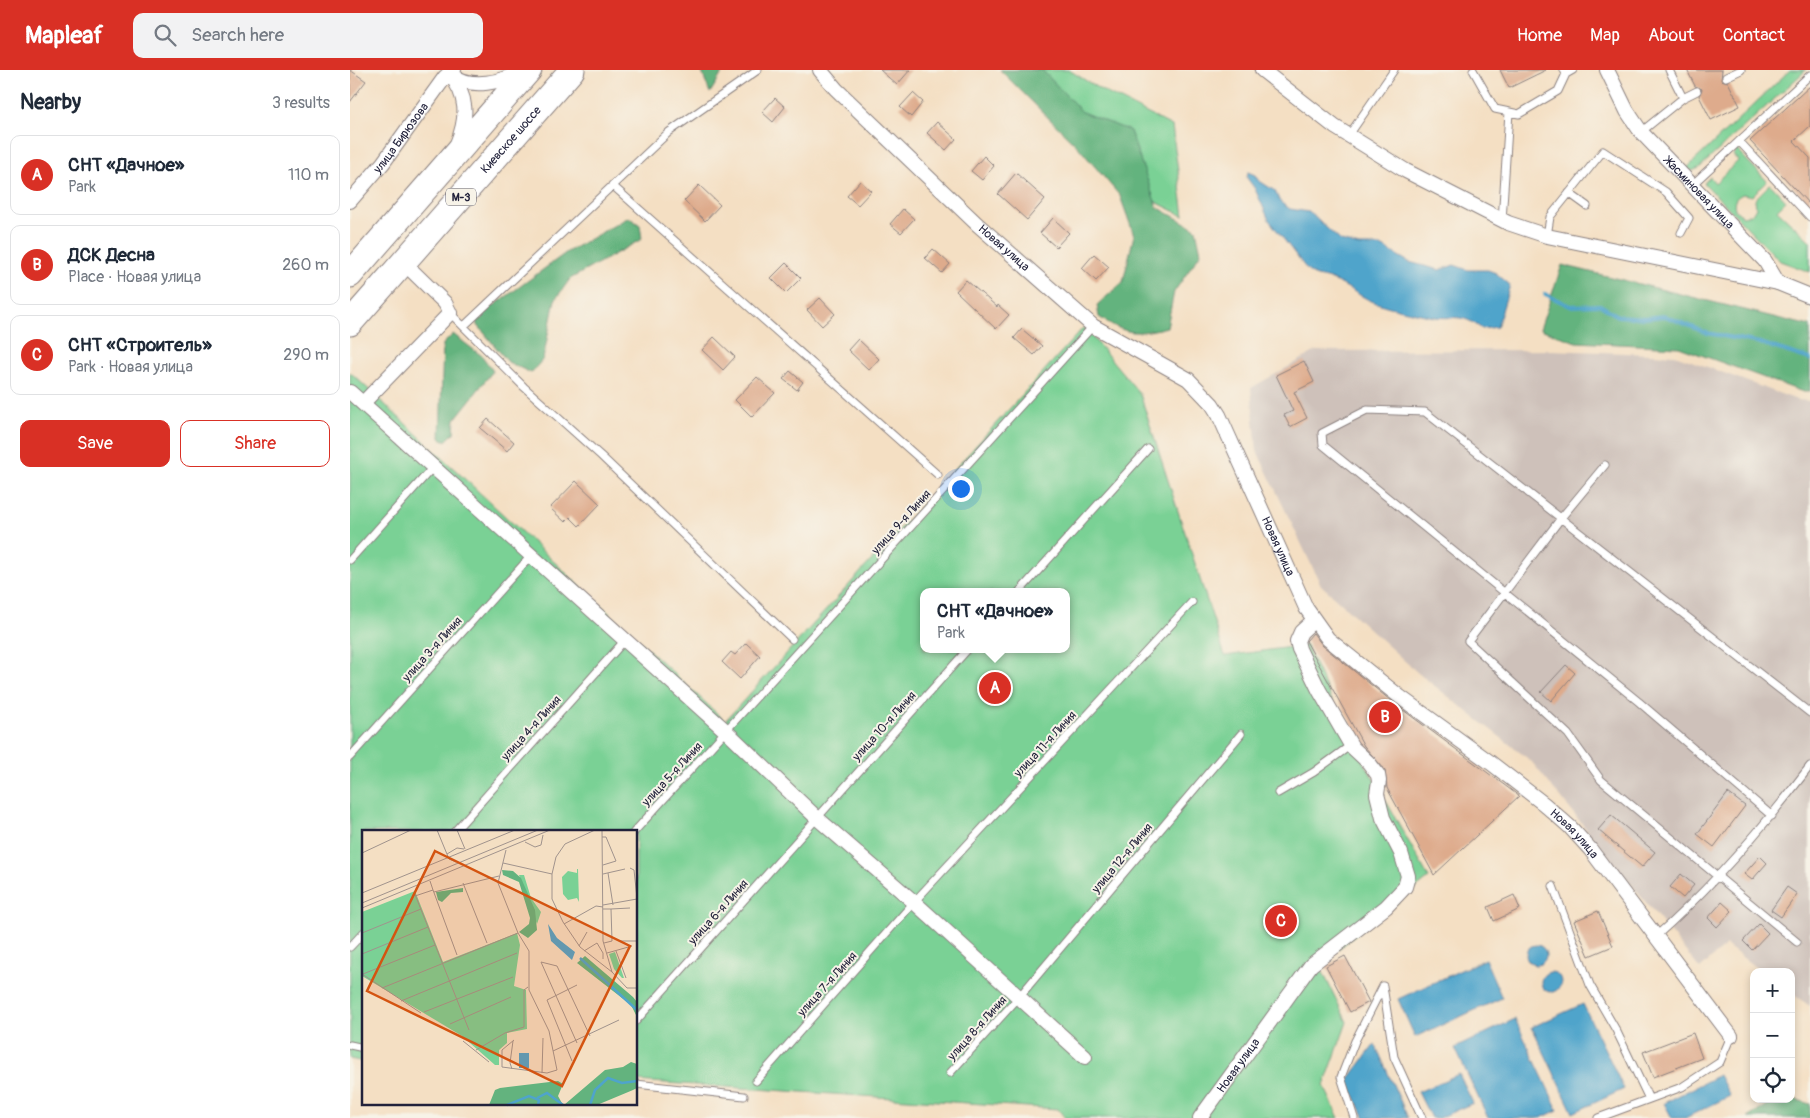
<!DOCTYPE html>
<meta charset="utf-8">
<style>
:root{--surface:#fff;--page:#f2f2f3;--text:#1f2937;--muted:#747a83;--line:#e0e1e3;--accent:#d93025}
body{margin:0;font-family:Pangolin,sans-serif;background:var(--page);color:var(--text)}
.controls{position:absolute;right:15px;bottom:15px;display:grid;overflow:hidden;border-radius:10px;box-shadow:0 2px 8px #0003}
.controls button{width:45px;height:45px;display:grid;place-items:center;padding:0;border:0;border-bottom:1px solid var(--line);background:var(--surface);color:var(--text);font:25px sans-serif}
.you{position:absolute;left:610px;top:418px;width:18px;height:18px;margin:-12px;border:4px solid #fff;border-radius:50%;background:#1a73e8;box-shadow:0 0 0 8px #1a73e833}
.badge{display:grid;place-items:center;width:32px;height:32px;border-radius:50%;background:var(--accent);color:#fff;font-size:16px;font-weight:700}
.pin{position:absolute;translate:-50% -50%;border:2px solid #fff;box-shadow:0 1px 5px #0006}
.popup{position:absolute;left:570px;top:518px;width:150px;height:65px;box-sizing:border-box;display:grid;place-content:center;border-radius:10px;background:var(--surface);filter:drop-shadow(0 1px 4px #0005);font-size:16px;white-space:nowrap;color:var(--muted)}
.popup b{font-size:19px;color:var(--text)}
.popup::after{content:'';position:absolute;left:50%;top:100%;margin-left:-10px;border:10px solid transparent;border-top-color:var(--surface)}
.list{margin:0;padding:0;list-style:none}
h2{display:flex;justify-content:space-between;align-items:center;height:65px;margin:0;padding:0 20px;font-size:21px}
h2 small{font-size:16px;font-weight:400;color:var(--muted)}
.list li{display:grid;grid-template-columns:32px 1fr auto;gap:15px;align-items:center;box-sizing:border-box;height:80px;margin:0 10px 10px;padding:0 10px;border:1px solid var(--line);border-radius:10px}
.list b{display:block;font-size:19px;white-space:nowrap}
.list p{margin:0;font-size:16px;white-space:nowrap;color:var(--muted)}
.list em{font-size:16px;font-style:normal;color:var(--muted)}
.actions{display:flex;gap:10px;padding:15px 20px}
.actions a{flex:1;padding:11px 0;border:1px solid var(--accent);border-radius:10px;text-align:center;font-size:18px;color:var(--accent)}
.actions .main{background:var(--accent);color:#fff}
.icon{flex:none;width:28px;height:28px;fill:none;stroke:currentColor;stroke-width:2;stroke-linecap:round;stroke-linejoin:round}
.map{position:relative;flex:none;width:1460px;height:1048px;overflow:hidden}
header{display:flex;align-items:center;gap:30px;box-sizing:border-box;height:70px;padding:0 25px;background:var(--accent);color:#fff}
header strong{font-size:24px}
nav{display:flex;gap:28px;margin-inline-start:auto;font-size:18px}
.search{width:350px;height:45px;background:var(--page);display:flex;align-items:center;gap:12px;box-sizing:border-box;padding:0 18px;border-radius:10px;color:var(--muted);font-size:19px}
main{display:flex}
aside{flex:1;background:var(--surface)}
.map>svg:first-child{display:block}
.industrial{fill:#cec1ba}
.green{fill:#7ad195;stroke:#4e7a68;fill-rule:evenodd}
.forest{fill:#63b37e;stroke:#426a5c}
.water{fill:#4fa4cb;stroke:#386383}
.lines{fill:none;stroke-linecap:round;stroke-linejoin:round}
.stream{stroke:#4fa4cb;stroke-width:4}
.building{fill:#deab8c}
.lane-casing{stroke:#8b807f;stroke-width:9}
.street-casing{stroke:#8b807f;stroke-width:16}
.highway-casing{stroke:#8b807f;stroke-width:27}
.lane{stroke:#fff;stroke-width:7}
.street{stroke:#fff;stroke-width:14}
.highway{stroke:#fff;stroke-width:25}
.labels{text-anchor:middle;stroke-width:4;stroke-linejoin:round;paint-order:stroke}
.shield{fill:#f7f3e8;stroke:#62616f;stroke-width:1}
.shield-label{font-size:11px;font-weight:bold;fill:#22223b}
.street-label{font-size:12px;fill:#22223b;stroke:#f7f3e8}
.inset-river{fill:none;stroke:#4fa4cb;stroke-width:2.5}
.inset-road{fill:none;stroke:#a0938d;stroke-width:1}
.view{fill:#d45411;fill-opacity:0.15;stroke:#d45411;stroke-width:2.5}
.inset-edge{fill:none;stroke:#22223b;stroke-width:2.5}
</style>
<header>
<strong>Mapleaf</strong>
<div class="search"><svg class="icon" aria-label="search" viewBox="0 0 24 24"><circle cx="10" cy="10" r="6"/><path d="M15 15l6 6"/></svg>Search here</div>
<nav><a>Home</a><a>Map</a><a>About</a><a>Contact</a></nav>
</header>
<main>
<aside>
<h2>Nearby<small>3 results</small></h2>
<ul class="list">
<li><span class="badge">A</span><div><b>СНТ «Дачное»</b><p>Park</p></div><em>110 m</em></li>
<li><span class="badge">B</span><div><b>ДСК Десна</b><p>Place · Новая улица</p></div><em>260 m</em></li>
<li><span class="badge">C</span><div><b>СНТ «Строитель»</b><p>Park · Новая улица</p></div><em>290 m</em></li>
</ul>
<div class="actions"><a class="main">Save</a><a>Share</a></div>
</aside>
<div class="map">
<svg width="1460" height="1048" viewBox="0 0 1460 1048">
<rect width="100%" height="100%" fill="#f7f3e8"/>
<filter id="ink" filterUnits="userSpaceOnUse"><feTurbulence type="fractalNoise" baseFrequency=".02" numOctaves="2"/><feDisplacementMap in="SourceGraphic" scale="10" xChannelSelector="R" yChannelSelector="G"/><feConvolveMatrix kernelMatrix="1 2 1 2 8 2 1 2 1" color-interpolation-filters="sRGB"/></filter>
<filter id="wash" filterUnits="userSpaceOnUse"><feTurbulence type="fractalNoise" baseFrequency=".0096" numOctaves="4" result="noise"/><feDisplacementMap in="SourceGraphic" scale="20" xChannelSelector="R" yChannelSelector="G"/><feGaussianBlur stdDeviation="1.12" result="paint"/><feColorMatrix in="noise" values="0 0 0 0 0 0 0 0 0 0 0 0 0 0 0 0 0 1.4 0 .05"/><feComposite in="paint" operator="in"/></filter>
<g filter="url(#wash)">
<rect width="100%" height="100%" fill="#f4dfc3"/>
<!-- industrial -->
<path class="industrial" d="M1201,280L1325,285L1447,330L1460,331V936L1441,923V902H1412L1376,875L1350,899L1181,691L1068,603L971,515L907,381L901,318L966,281Z"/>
<!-- green -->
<path class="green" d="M680,0H719L751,20L822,56L834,146L806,132L743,63Z
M1440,0H1456L1349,98L1342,101L1337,98Z
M1387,80L1417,111L1402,126L1393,124C1385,127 1382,133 1386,141L1393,146L1402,144L1406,137L1405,129L1420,114L1436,131L1427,140L1460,171V202L1430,191L1354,113L1360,107L1365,113L1388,91L1383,85Z
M734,257L790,324L875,586L956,575L993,654L1079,808L969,894L997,952L974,1016L989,1048H715L708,1039L286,1011V762H14V992L0,989V302L375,651ZM574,522H716V579H574Z"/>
<!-- forest -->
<path class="forest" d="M352,0H374L360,23L352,2Z
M650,0H692L732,42L780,61L807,137L846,159L851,183L824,222L817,257C785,265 777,265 749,247L747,235L773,212L784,165L770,126L729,78Z
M279,147L290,155L292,169L220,209L205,230L193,289L181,303L158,292L126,253L127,248L217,182Z
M1212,195L1460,256V322H1453L1329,277L1226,272L1190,259Z
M103,264L132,286L143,301L105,349L104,363L96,371L90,368L93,274Z
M1441,1028L1460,1034V1048H1397L1421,1033Z"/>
<!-- water -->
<path class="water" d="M898,102L905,105L908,110L925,121L930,132L940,139L959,142L991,171L1009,176H1031L1059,192L1090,200L1104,195L1118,200H1138L1146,203L1160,215L1147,257L1132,259C1110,241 1103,251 1079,246C1059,241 1038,238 1019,230C1007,224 995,215 982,210C973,206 966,208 958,201L919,150L905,119L897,108Z
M1176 885a10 10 0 1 1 20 0a10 10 0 1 1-20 0Z
M1135,889L1152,928L1065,967L1048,929Z
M1191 912a10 10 0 1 1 20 0a10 10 0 1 1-20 0Z
M1233,934L1274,1019L1223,1043L1182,957Z
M1165,949L1208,1040L1191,1048H1138L1105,978Z
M1025,974L1058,1048H1015L997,1011Z
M1109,1004L1123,1033L1089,1048H1081L1068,1022Z
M1369,1005L1380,1026L1335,1048H1322L1314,1033Z"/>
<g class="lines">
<!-- stream -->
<path class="stream" d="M1195,224L1220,236L1250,235L1268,246L1294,248L1315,246L1357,263L1410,273L1460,289"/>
</g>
<g id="blocks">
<!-- building -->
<path class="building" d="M0,0L16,11L0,32Z
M530,0H560L547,15Z
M1150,0H1196L1159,18Z
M1337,0H1372L1371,10L1378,12L1390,36L1361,50L1349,26L1352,19L1345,16Z
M1460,16V56L1444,71L1460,88V135L1400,71Z
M563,23L573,32L561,47L550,37Z
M425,28L435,37L423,52L412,42Z
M587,52L606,69L596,80L577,63Z
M634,86L644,96L632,110L621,101Z
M666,103L695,129L677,150L648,124Z
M510,111L521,121L508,135L497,126Z
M349,115L370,135L355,151L334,131Z
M553,139L564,149L551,163L540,154Z
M703,148L719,163L706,177L690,163Z
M583,179L600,194L592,203L575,188Z
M744,184L759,197L746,211L732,198Z
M436,193L451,208L436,223L421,208Z
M616,210L647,237L648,235L659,245L646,259L606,221Z
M470,228L485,244L472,256L457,240Z
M672,259L692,276L684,285L664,268Z
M364,267L385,287L373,300L352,280Z
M508,269L529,289L519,300L498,280Z
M954,291L964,312L944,322L957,348L940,357L934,345L943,341L926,305Z
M440,301L453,312L447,320L433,309Z
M407,307L425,323L402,347L385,330Z
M138,349L164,372L157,381L130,358Z
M226,411L250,434L229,456L220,447L215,452L200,438Z
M963,563L973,576L1045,634L1169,726L1084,805L1037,718L1035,700L1014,676L956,571Z
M396,573L410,586L390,609L372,592L381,582L385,585Z
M1216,595L1225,603L1201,631L1191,622Z
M1378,723L1395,736L1364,777L1347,764Z
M1261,745L1305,782L1292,797L1248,760Z
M1410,786L1417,793L1402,810L1394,804Z
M1331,804L1344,815L1333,828L1320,817Z
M1437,817L1447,824L1431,847L1421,840Z
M1164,825L1170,839L1144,851L1138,837Z
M1372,832L1382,841L1367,857L1358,848Z
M1248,841L1263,876L1239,886L1224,851Z
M1409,854L1418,863L1402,880L1393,871Z
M995,886L1019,932L1000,942L976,896Z
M1343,963L1352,988L1303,1007L1293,982Z"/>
</g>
</g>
<g filter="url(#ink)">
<use href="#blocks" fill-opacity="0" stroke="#8b807f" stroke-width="1"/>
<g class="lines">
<defs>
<path id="lane" d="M1123,0L1145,39L1169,44L1208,21L1216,4L1214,0
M1216,4L1223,0
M1376,7L1391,0
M1333,28L1347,21
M1291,62L1333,28L1319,0
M999,65L1044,0
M1389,71L1460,147
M262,115L588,405
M1342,115L1460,5
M1219,123L1237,136
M1152,151L1159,42
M1197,166L1200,147L1253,81L1316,122L1339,148L1331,163
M100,243L174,317L251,386L442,569
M114,256L319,62L408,0
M1255,395L1211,448L1118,571L1218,664L1251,710L1447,872
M0,490L84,396
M669,522L798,379
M0,687L180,487
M928,723L964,702L1001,675
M1422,746L1289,632L973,375L972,363L1017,340L1075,342L1460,643
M104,762L275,570
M284,762L743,256
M1203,816L1240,915L1266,960L1299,1029
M1305,867C1363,816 1413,758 1460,696
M0,877L14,862
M1033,916L1044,987L1072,1048
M286,951L618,579
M0,975L14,978
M600,1003L669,927L891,664
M406,1011L564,832L842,532
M286,1014L394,1026
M1004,1048L991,1007L1005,971L1033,916
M1248,1048L1332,1017L1370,992L1381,966"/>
<g id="street">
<path id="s1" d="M470,0L486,19L627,154L743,256L838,309L862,334L869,345L956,538L978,569L1050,627L1141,693L1194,734L1220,757L1240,779L1381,966"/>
<path d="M912,0L985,57L1056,101L1158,153L1197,166L1428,213"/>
<path id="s2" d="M1257,0L1277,41L1291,62L1415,191L1428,213L1460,226"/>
<path d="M99,3C118,26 118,47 107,74"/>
<path d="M102,5C122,20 152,12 171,1"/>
<path id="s3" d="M0,131L33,93L95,7L104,0"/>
<path d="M0,322L377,662L467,748L564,832L735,987"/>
<path d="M13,333L100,243L95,233L54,193"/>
<path id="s4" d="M850,1048L961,895L1036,837L1055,817L1058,806L1051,783L1033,748L1027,724L1029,711L1028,705L1019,693L1002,677L969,620L949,579L947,571L951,562L964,550"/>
</g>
<g id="highway">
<path d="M0,205L179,0"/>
<path id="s5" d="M0,253L222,0"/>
</g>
</defs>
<!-- lane casing -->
<use href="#lane" class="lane-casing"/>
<!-- street casing -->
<use href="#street" class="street-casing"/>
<!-- highway casing -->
<use href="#highway" class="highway-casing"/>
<!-- lane -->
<use href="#lane" class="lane"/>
<!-- street -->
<use href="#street" class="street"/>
<!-- highway -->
<use href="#highway" class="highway"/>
</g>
</g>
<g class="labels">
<!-- shield labels -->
<rect class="shield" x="96" y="118.5" width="30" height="17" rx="4"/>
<g class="shield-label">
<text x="111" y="131">М-3</text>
</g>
<!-- street labels -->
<g class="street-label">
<text dy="4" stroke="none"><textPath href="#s3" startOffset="81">улица Бирюзова</textPath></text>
<text dy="4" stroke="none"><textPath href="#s5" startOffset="244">Киевское шоссе</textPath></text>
<text dy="4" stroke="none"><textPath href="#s2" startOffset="155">Жасминовая улица</textPath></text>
<text dy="4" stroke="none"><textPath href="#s1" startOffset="256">Новая улица</textPath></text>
<text transform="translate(551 452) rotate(-48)" y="4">улица 9-я Линия</text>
<text dy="4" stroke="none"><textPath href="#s1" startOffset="675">Новая улица</textPath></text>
<text transform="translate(82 579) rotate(-48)" y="4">улица 3-я Линия</text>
<text transform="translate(534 656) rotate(-48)" y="4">улица 10-я Линия</text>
<text transform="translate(181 658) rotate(-48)" y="4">улица 4-я Линия</text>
<text transform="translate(695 674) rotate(-47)" y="4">улица 11-я Линия</text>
<text transform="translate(322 704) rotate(-47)" y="4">улица 5-я Линия</text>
<text dy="4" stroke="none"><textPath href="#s1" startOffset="1095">Новая улица</textPath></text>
<text transform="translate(772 788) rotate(-50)" y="4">улица 12-я Линия</text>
<text transform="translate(368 842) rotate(-48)" y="4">улица 6-я Линия</text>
<text transform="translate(477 914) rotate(-48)" y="4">улица 7-я Линия</text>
<text transform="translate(627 958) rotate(-48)" y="4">улица 8-я Линия</text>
<text dy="4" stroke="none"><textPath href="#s4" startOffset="65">Новая улица</textPath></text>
</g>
</g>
<!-- overview -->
<g transform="translate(12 760)">
<rect width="275" height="275" fill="#f4dfc3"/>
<path d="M215,39H216L217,72L215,68L206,70L201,64L200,47L206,41L215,43ZM157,45H162L169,68L179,82L175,94ZM53,61L81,132L155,103L158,115L152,156L164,160L165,199L145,203V213L137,220V235H133L100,206L0,146V82ZM253,122L262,148H260L252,139L247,124Z" fill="#7ad195"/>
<path d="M140,40L151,41L159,48L173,80L175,100L166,108L157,102L167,94L168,88L157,52L141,45ZM101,58V62L89,63L80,72L76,70L74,62ZM223,126L271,167L275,172V187L269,175L215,133ZM269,232L275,234V258L271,260L235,275H202L243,240L261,237ZM196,251L201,254L196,266L201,275H127L133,260L138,258Z" fill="#63b37e"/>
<path d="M186,94L195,108L213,122L210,130L189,111ZM157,223H167V238H157Z" fill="#4fa4cb"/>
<path class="inset-river" d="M218,128L275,180M175,268L185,263L201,275M145,275L167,266L177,270L176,275M228,275L233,260L246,248L260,253L275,251"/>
<path class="inset-road" d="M75,0L87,29L94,32M95,0L103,19M240,0L241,111L250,142L265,158H275M240,7H244L254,31L241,35M163,12L173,17L179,15L181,5M144,20L136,53L156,103L167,121V160L187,201L195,240L185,243L140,237V220L152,210M0,23L49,0M85,24L95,18L102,19M141,33L190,44L194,27L203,14L233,0M268,38L272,40L275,68M246,43L251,75M190,44V69L201,92L218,117L250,142M241,44L263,39M101,53L125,113M71,60L95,125M52,62L107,200M72,62L137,46M0,63L153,0M53,66L71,60L68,51M0,73L176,0M241,75L275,69M0,78L188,0M241,79H249L250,111L242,113M249,79L268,78M202,94L234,76L241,77M0,103L59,79M257,111H275M217,116L225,102M222,121L235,113L241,123V129M254,121L264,148M245,123L270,116M0,124L66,97M0,144L59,183M1,144L73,115M20,158L156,103M39,171L155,123M62,182L151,147M88,194L149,167M101,211L127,232M215,213L179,132L195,136L228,206M114,220L143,203L162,197V160L166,157M191,221L257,190M210,231L185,170L215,155M150,239L148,233L151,211M180,243L181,208"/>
<path class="view" d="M73,21L268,116L200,256L5,161Z"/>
<rect width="275" height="275" class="inset-edge"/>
</g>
</svg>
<div class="controls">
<button>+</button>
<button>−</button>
<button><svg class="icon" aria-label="locate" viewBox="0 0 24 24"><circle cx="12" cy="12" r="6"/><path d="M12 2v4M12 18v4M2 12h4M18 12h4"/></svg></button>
</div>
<div class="you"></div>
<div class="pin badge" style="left:645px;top:618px">A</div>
<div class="popup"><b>СНТ «Дачное»</b>Park</div>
<div class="pin badge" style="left:1035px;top:647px">B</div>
<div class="pin badge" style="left:931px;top:851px">C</div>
</div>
</main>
